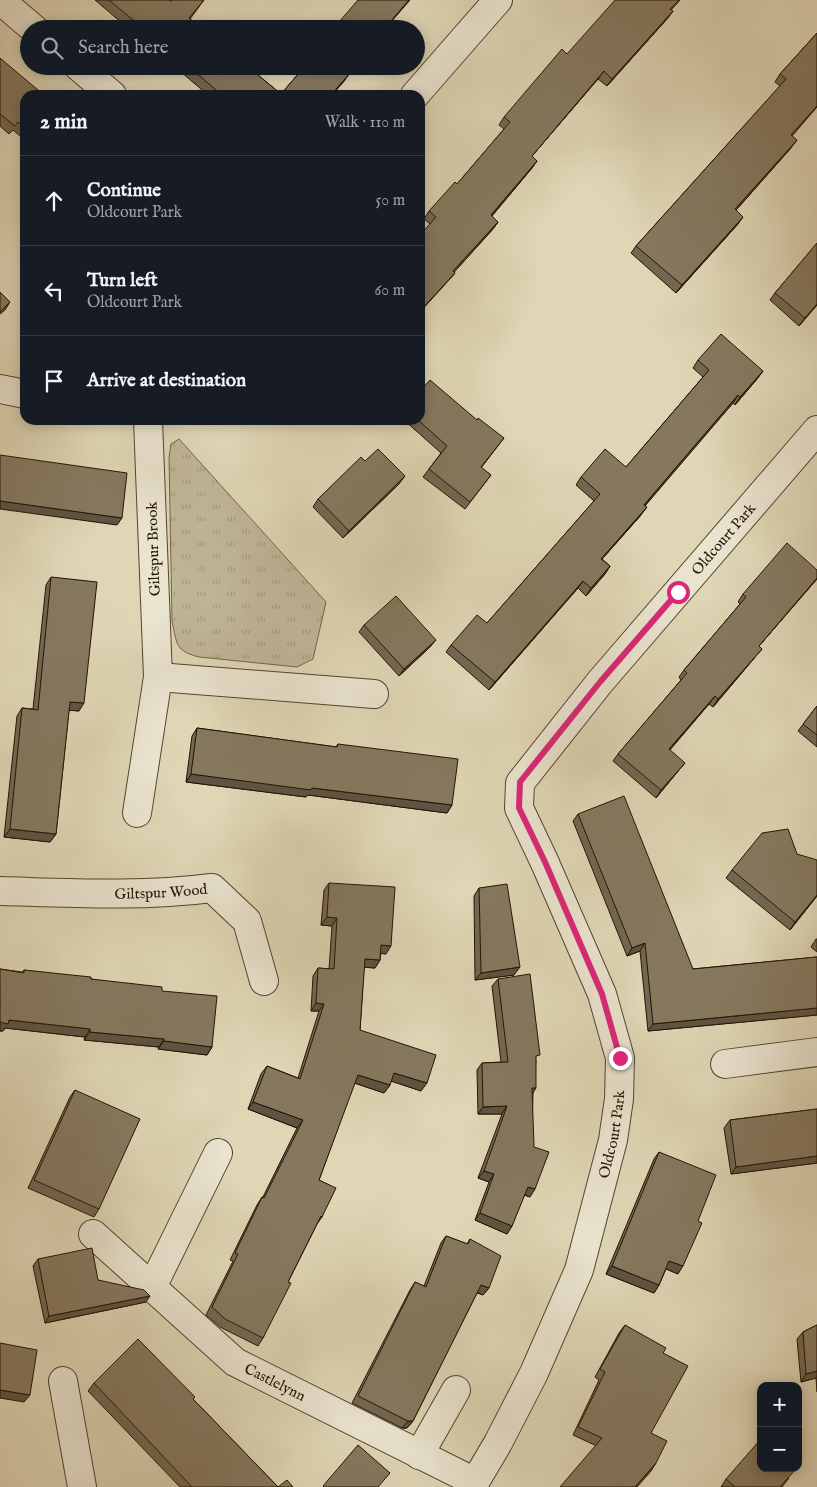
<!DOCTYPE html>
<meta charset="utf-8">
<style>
:root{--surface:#171b24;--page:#20242c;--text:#f1f3f6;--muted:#9ea1a6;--line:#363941}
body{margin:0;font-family:"IM FELL English",serif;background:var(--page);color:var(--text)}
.controls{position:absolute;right:15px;bottom:15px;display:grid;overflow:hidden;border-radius:10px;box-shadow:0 2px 12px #0003}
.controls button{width:45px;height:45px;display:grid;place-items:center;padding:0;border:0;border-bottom:1px solid var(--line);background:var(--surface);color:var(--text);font:25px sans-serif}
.stop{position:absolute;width:15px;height:15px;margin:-11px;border:4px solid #db2777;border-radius:50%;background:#fff}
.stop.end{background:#db2777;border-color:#fff;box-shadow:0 1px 5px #0008}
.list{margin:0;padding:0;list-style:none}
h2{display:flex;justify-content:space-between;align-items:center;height:65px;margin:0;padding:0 20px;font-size:21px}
h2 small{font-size:16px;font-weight:400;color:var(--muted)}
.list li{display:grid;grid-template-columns:32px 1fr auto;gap:15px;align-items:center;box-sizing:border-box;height:90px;padding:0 20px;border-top:1px solid var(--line)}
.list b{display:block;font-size:19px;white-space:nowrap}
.list p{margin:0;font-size:16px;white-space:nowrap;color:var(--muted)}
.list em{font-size:16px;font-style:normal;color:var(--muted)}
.icon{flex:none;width:28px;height:28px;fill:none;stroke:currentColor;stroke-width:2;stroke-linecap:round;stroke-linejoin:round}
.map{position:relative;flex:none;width:817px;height:1487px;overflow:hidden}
.search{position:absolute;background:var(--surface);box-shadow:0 2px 12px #0003;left:20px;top:20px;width:405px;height:55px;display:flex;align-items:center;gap:12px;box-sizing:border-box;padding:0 18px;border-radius:28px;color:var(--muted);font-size:19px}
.panel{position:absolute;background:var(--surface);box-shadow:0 2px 12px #0003;left:20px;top:90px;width:405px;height:335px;border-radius:15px}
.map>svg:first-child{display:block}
.grass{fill:url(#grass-tufts);stroke:#72644c}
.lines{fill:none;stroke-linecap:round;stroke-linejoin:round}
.street-casing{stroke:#53442f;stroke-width:30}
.street{stroke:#eae4cf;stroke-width:28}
.wall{fill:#726752;stroke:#241302}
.shaded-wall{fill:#5d5442;stroke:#241302}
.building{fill:#85785f;stroke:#241302}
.route{stroke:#db2777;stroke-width:6}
.labels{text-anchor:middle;stroke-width:4.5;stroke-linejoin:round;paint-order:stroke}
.street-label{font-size:15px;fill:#241302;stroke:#eae4cf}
</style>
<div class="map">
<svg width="817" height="1487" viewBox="0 0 817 1487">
<defs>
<pattern id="grass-tufts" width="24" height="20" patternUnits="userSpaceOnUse" patternTransform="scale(1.25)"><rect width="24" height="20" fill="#bfb597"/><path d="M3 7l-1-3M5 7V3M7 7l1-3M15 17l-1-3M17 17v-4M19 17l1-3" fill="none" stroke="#a49b80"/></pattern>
</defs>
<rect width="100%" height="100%" fill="#dfd6b5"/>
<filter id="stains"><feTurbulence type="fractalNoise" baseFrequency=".004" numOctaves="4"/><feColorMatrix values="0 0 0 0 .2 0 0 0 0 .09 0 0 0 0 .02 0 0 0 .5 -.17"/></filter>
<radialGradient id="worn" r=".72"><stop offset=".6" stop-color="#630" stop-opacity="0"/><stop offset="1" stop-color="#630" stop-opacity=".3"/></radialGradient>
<!-- grass -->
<path class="grass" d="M179,439L326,602L313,659L297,667L199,657C175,651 177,644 172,621L169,457L171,444Z"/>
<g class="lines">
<defs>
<g id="street">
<path d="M0,0L34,29"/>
<path d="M78,66L112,95"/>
<path d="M415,95L498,0"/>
<path d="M0,389L25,394"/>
<path d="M158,677L374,694"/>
<path d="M137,813L158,677L148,420"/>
<path id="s1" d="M0,891C71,893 141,897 212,888L247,921L264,981"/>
<path d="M725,1064L817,1052"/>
<path id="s2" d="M93,1234L235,1362L475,1482"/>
<path d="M150,1284L157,1277L218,1153"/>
<path d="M63,1381L82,1487"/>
<path d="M419,1455L456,1390"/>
<path id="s3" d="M472,1487L498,1443L534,1373L579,1270L613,1140L619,1099L620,1058L602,994L545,863L519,808L520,783L600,682L817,430"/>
</g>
</defs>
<!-- street casing -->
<use href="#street" class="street-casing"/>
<!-- street -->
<use href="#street" class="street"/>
</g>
<!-- wall -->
<path class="wall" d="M95,0H169L171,1L204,0L190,19L202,29H129Z
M671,10L673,11L667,19L607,86L598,79L532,156L537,161L532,168L492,216L498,222L493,229L454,272L455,273L449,280L430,224L424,219L429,211L457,184L504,129L499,125L504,117L567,54Z
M817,33L792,136L791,148L736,210L738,224L676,293L631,253L636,246L780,86L775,82L780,74Z
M0,58L25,95V140L13,130L9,134L0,126Z
M174,66H247L281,94L305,66H353L348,71L345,80L332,95H208Z
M817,243V305L799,326L770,300L775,293Z
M698,360L763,371L757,379L735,405L733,403L649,499L644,506L641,515L602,559L610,566L605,574L586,596L578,588L489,690L446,652L451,645L487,623L594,501L576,485L581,477L626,467L703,377L693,368Z
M404,420H420L504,438L481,468L491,475L465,509L423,477L441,453Z
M365,461L399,484L343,538L313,507L318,499Z
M817,570V579L759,646L756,656L713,707L709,704L670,750L679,770L656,798L613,761L618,754L681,680L679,677L684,670L740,604L738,602L743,594Z
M51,577L79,711L69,710L56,834L50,842L4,837L17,716L22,708L33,709L46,585Z
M364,625L430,647L399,676L359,632Z
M817,706V747L798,731Z
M197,728L336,747L338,744L452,805L447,813L308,795L306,797L186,782L192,736Z
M578,814L693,969L817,957V1015L648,1031L640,951L627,956L573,821Z
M797,854L817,896L790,930L726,878L732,870Z
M329,883L386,954L381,953L380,960L375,968L364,967L360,1030L421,1091L391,1081L390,1085L384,1093L354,1083L319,1180L322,1217L317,1224L288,1282L263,1338L258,1346L220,1327L206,1315L233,1261L230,1260L257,1205L262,1197H263L297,1128L248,1109L261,1074L267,1066L298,1078L319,1011H311L313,976L318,968L329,969L332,926L321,925L324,890Z
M479,888L514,975L475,980L474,896Z
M816,939H817V952L811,947Z
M0,969L22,972L24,970L91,979L162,991L212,1047L207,1055L158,1049L159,1047L84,1040L85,1037L5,1028L3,1031H0Z
M498,979L536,1061L533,1094L530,1197L524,1195L512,1226L507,1234L475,1220L489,1182L478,1178L502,1114H478L477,1070L482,1063L501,1062L492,986Z
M75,1090L99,1209L94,1217L28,1188L70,1097Z
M817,1109V1163L731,1174L724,1128L730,1120Z
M659,1152L678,1274L666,1269L659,1285L654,1293L606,1274L654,1159Z
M446,1236L467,1244L470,1239L489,1288L483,1295L477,1293L413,1421L407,1428H402L352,1403L410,1290L415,1282L424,1286L441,1243Z
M38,1259L98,1280L146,1302L45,1323L33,1266Z
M625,1325L663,1353L651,1433V1471L573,1435L599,1380L595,1377L619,1333Z
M817,1325V1392L816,1378L801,1382L797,1339L803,1332Z
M94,1383L195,1397L193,1399L278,1487H180L88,1391Z
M789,1478L782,1487H721L726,1479Z"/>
<!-- shaded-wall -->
<path class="shaded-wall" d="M409,0H410L385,29H384Z
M679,0H680L665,17L670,9Z
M673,11L667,19L607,86L612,79Z
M604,71L598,79L526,163L532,156Z
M350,73L345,80L332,95H331Z
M817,106V107L786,143L791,135Z
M797,140L791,148L730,217L735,209Z
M537,161L532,168L486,223L491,215Z
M743,217L738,224L676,293L682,285Z
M498,222L493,229L448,279L453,271Z
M455,273L449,280L420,312V311Z
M10,302L5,310L0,314V312Z
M817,304V305L799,326L805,318Z
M763,371L757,379L735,405L740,397Z
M738,395L733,403L639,513L655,492Z
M405,476L399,484L343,538L349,531Z
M0,501L122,518L117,525L0,509Z
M647,507L641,515L596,566L601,559Z
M610,566L605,574L586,596L591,588Z
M817,578V579L753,653L759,646Z
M583,581L578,588L489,690L495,682Z
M436,640L430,647L399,676L404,669Z
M762,649L756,656L713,707L718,699Z
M715,696L709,704L663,757L669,749Z
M70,702L84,703L79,711L65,710Z
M685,763L679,770L656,798L661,790Z
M191,774L312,788L452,805L447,813L308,795L306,797L186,782Z
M10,829L56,834L50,842L4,837Z
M817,895V896L790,930L795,922Z
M327,917L337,918L332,926L321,925Z
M645,943L640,951L627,956L632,948Z
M381,945L391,946L386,954L376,953Z
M365,959L380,960L375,968L360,967Z
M520,967L514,975L475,980L481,973Z
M316,1003L324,1004L319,1011H311Z
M817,1008V1015L648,1031L653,1024Z
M9,1020L90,1029L85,1037L5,1028L3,1031H0V1022Z
M90,1032L164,1039L159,1047L84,1040Z
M164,1041L212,1047L207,1055L158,1049Z
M394,1073L427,1083L421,1091L388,1080Z
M358,1075L390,1085L384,1093L352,1082Z
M532,1088H536L531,1096Z
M253,1102L303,1120L297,1128L248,1109Z
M507,1106L502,1114H478L483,1107Z
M817,1156V1163L731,1174L736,1167Z
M484,1171L494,1174L489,1182L478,1178Z
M528,1187L535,1189L530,1197L522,1194Z
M480,1213L512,1226L507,1234L475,1220Z
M669,1261L683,1266L678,1274L664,1268Z
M612,1266L659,1285L654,1293L606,1274Z
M481,1285L489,1288L483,1295L476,1292Z
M150,1296L146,1302L45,1323L49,1316Z
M817,1371V1376L816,1378L801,1382L806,1374Z
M0,1390L30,1395L24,1402L0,1398Z
M408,1421H413L407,1428H402Z
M656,1463L651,1471L637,1487H635Z"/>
<!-- building -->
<path class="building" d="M109,0H169L171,1L172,0H204L189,18L202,29H144Z
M358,0H409L384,29H333Z
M615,0H679L670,9L673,11L612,79L604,71L532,156L537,161L491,215L498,222L453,271L455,273L420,311V235L436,217L429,211L455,182L457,184L510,122L504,117L562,49L567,54Z
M817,33V106L791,135L797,140L735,209L743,217L682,285L636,246L786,79L780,74Z
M0,58L44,95H25V128L18,122L15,126L0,114Z
M188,66H247L281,94L305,66H351L348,70L350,73L331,95H226L224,93L222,95Z
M817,243V304L805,318L775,293Z
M0,292L10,302L0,312Z
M721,334L763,371L740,397L738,395L655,492L644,505L647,507L601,559L610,566L591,588L583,581L495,682L451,645L477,615L487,623L600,494L581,477L605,449L626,467L709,370L698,360Z
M430,380L477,420L478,418L504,438L481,467L491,475L470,502L429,469L447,446L418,420H420V391Z
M378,449L405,476L349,531L318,499L361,457L365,461Z
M0,455L127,473L122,518L0,501Z
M787,543L817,570V578L759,646L762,649L718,699L715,696L669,749L685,763L661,790L618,754L687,673L684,670L746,597L743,594Z
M51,577L97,582L84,703L70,702L56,834L10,829L22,708L38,710Z
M396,596L436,640L404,669L364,625Z
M817,706V735L803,724Z
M197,728L337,747L338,744L458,759L452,805L312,788L311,790L191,774Z
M624,796L693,969L817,957V1008L653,1024L645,943L632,948L578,814Z
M788,829L797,854L817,860V895L795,922L732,870L762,833Z
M329,883L395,887L391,946L381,945L380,960L365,959L360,1030L436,1055L427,1083L394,1073L390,1085L358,1075L319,1180L336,1188L322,1217L321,1216L288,1282L291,1283L263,1338L225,1319L212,1307L238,1254L235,1253L262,1197L264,1198L303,1120L253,1102L267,1066L300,1079L324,1004L316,1003L318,968L334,969L337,918L327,917Z
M507,884L520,967L481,973L479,888Z
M0,969L24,973V970L91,977V979L162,987V991L217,996L212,1047L164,1041V1039L90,1032V1029L9,1020L8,1024L0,1022Z
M530,974L540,1055L536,1056V1088H532L534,1147L549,1152L535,1189L528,1187L512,1226L480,1213L494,1174L484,1171L507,1106L483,1107L482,1063L508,1062L498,979Z
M75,1090L140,1119L99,1209L34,1180Z
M817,1109V1156L736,1167L730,1120Z
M659,1152L716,1175L698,1221L702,1223L683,1266L669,1261L659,1285L612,1266Z
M446,1236L468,1244L470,1239L501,1256L489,1288L481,1285L413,1421H408L358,1396L415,1282L426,1287Z
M92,1248L98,1280L144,1290L150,1296L49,1316L38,1259Z
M625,1325L666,1348L663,1353L688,1366L651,1433L667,1441L656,1463L635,1487H560L602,1438L578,1427L605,1372L600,1369Z
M817,1325V1371L806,1374L803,1332Z
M138,1339L195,1397L193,1399L278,1487H192L94,1383Z
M0,1343L37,1350L30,1395L0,1390Z
M760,1440L761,1441V1468H793L795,1470L780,1487H735L726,1479Z
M358,1445L390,1473L378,1487H324L323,1486Z
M287,1480L293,1487H278Z"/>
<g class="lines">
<!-- route -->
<path class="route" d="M620,1058L602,994L545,862L519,808L520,782L600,682L678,592"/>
</g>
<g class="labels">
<!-- street labels -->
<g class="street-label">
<text dy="5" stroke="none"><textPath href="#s3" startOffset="1072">Oldcourt Park</textPath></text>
<text transform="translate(153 549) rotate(-92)" y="5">Giltspur Brook</text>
<text dy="5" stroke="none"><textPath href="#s1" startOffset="161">Giltspur Wood</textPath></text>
<text dy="5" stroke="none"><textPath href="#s3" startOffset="382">Oldcourt Park</textPath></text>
<text dy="5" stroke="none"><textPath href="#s2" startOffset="236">Castlelynn</textPath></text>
</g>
</g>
<rect width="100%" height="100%" filter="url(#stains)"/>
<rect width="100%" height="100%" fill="url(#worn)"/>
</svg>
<div class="controls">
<button>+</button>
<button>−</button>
</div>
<div class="stop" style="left:678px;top:592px"></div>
<div class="stop end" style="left:620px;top:1058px"></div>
<div class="search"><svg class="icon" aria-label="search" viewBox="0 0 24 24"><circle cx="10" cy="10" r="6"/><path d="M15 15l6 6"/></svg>Search here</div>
<section class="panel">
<h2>2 min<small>Walk · 110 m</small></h2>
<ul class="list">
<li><svg class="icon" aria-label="ahead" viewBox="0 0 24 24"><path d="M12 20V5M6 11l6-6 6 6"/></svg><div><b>Continue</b><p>Oldcourt Park</p></div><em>50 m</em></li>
<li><svg class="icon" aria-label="left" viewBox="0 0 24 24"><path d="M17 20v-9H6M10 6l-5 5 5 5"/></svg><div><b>Turn left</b><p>Oldcourt Park</p></div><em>60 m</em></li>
<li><svg class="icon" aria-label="arrive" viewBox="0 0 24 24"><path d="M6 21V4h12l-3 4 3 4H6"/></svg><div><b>Arrive at destination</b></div></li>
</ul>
</section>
</div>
